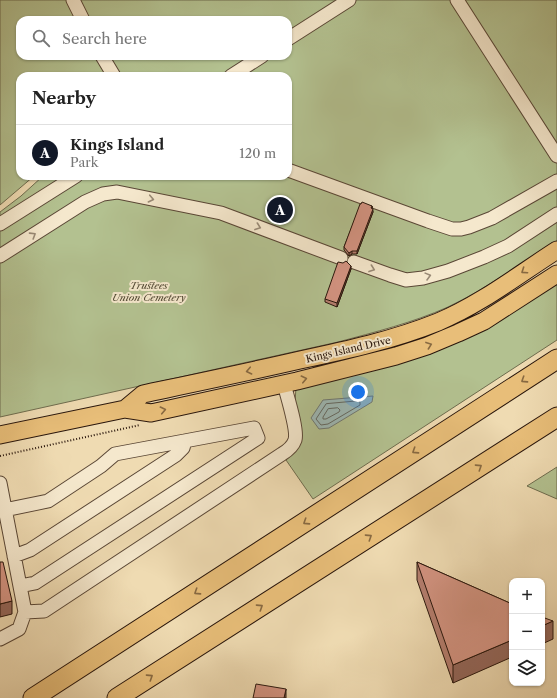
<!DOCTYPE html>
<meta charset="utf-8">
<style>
:root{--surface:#fff;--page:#f6f6f6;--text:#222;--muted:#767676;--line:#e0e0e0;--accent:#111827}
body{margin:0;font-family:"Libre Caslon Text",serif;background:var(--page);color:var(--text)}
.controls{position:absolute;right:12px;bottom:12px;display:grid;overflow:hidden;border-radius:8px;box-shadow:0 1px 3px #0004}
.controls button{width:36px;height:36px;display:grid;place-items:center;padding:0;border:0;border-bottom:1px solid var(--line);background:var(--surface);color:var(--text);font:20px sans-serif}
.you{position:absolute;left:358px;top:392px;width:14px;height:14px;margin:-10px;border:3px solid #fff;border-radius:50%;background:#1a73e8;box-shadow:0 0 0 6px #1a73e833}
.badge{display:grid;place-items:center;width:26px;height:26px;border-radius:50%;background:var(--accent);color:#fff;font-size:13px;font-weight:700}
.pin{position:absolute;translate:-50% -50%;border:2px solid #fff;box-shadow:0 1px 4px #0006}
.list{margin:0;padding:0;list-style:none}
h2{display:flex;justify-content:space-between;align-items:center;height:52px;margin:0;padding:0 16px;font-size:17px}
h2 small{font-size:13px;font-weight:400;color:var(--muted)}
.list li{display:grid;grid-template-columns:26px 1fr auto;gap:12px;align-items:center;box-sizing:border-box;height:56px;padding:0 16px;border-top:1px solid var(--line)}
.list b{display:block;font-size:15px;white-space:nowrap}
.list p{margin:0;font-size:13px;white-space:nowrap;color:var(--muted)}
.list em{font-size:13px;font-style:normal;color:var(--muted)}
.icon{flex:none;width:22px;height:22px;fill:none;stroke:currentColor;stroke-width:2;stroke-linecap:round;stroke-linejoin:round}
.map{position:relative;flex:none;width:557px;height:698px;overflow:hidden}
.search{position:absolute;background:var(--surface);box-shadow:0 1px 3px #0004;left:16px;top:16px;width:276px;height:44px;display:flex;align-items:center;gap:10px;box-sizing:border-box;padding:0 14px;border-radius:12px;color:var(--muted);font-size:15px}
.panel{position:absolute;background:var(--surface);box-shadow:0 1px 3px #0004;left:16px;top:72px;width:276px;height:108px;border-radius:12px}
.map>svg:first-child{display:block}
.green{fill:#b3c190;stroke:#6e6c4e;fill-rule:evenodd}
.water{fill:#9db9b6;stroke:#6f7872}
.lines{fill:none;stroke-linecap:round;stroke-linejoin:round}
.shore{stroke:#636861;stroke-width:1}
.minor-casing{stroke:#5a4736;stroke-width:15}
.major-casing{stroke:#29160c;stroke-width:19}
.highway-casing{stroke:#29160c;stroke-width:21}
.path{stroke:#29160c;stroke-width:2;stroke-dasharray:1 2;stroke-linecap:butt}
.minor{stroke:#f5e8cd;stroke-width:13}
.major{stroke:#e8be79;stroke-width:17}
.highway{stroke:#e8be79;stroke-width:19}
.wall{fill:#b57e6f;stroke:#29160c}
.shaded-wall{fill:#94675a;stroke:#29160c}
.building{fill:#d39381;stroke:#29160c}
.oneway{stroke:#998a76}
.oneway2{stroke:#886a42}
.labels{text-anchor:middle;stroke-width:4;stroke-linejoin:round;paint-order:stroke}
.park-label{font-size:10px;font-style:italic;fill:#524934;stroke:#f5e8cd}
.street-label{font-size:10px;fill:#29160c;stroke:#f5e8cd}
</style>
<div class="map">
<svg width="557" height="698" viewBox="0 0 557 698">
<rect width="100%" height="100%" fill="#efdbb2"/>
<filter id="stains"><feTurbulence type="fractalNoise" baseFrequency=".005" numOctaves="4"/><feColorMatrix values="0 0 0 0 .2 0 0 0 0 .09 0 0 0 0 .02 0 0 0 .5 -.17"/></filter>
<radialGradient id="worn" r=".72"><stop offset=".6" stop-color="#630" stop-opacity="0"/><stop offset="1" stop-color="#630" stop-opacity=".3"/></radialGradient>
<!-- green -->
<path class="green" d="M0,0H557V241C521,263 486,289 448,307C412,323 375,332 338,342L0,417V212L21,196L43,176H288V76H20V176H34L0,205ZM20,20H288V56H20Z
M557,281V340L313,499L286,460L296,451L300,444L295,403L296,387L373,370L417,358L462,338Z
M557,467V499L527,486Z"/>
<!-- water -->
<path class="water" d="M373,396L372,402L329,428L319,429L311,418L323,400Z"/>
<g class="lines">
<!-- shore -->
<path class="shore" d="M358,401L360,402V405L328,424L321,425L316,419L326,404Z
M338,408L340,410L339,412L326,419H323V417L328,409Z"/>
<defs>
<path id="minor" d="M73,0L83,20
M457,0L557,156
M288,39L349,0
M102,56L114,76
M231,76L262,56
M288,170L428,221L452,229H461L469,227L492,218L557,181
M0,224L76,176
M0,256L85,202L103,194L117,192L221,213L341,258
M354,262L390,275L406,280L423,278L448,271L484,257L508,246L557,214
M0,483L25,612L19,629L0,639
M0,511L48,501L101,466L115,454L254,428L258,438L35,583L20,586
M14,556L30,550L176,455L183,448L185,441
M25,612L44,611L282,454C287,451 293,446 295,440C298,430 287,396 284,384"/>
<path id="major" d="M125,409L143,394C195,383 248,372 300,360C347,350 393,340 438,322C481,304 518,275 557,250
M0,435L125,409L151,413L297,381L396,356L427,346L458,333L484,321L557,274"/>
<path id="highway" d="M33,698L557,359
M117,698L557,417"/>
</defs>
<!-- minor casing -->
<use href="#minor" class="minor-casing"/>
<!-- major casing -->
<use href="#major" class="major-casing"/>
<!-- highway casing -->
<use href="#highway" class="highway-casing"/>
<!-- path -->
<path class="path" d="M0,456L140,425"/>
<!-- minor -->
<use href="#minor" class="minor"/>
<!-- major -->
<use href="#major" class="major"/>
<!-- highway -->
<use href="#highway" class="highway"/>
</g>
<!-- wall -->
<path class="wall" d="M361,204L372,206L373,212L357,254H352L349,256L344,250V247Z
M351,269L337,307L325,302V299Z
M417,562L512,604L453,683L417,580Z"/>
<!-- shaded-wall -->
<path class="shaded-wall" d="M372,206L373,212L357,254V251Z
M352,251V254L349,256V253Z
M351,266V269L337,307V303Z
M12,601V614L0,617V604Z
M553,621V639L542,644V626Z
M512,640V657L453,683V665Z
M286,689V698H284Z"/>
<!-- building -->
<path class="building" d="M362,202L372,206L371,208L373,209L357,251H352L349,253L344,247L360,204H361Z
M346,261L351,266L337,303L325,299L338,262L343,263Z
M0,562H3L12,601L0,604Z
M417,562L512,604V640L453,665Z
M542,617L553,621L542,626Z
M256,684L286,689L284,698H253Z"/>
<!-- one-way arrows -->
<defs><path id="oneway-chevron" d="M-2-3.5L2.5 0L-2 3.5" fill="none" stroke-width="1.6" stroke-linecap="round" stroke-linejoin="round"/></defs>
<g class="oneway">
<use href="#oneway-chevron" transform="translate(151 199) rotate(12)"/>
<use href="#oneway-chevron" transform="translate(258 227) rotate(20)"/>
<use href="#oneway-chevron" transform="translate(33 235) rotate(-32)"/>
<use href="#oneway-chevron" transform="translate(372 269) rotate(20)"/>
<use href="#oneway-chevron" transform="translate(428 276) rotate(-15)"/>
</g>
<g class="oneway2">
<use href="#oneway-chevron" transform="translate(524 271) rotate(146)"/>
<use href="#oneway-chevron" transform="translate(429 345) rotate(-20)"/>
<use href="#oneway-chevron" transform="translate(249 371) rotate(168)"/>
<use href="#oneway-chevron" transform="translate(304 379) rotate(-13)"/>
<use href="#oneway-chevron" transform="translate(524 380) rotate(147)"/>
<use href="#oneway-chevron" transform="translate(163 410) rotate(-12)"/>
<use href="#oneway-chevron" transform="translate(415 451) rotate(147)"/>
<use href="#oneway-chevron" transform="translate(479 467) rotate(-33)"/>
<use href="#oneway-chevron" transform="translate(306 522) rotate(147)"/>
<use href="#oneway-chevron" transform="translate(369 537) rotate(-33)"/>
<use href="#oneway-chevron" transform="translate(197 592) rotate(147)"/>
<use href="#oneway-chevron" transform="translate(260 607) rotate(-33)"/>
<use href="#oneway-chevron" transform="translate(150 677) rotate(-33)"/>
</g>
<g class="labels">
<!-- park labels -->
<g class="park-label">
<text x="149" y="289">Trustees<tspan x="149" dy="12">Union Cemetery</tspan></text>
</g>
<!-- street labels -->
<g class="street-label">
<text transform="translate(348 349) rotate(-13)" y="4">Kings Island Drive</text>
</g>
</g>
<rect width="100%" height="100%" filter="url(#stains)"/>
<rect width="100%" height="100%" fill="url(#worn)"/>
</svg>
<div class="controls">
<button>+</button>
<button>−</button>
<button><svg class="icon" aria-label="layers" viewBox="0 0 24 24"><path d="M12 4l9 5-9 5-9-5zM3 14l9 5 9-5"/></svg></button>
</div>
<div class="you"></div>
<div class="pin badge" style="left:280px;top:210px">A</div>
<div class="search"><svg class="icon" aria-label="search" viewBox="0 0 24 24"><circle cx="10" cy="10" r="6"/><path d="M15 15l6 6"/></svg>Search here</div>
<section class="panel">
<h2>Nearby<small></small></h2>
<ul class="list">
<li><span class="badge">A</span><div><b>Kings Island</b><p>Park</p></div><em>120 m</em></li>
</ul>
</section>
</div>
